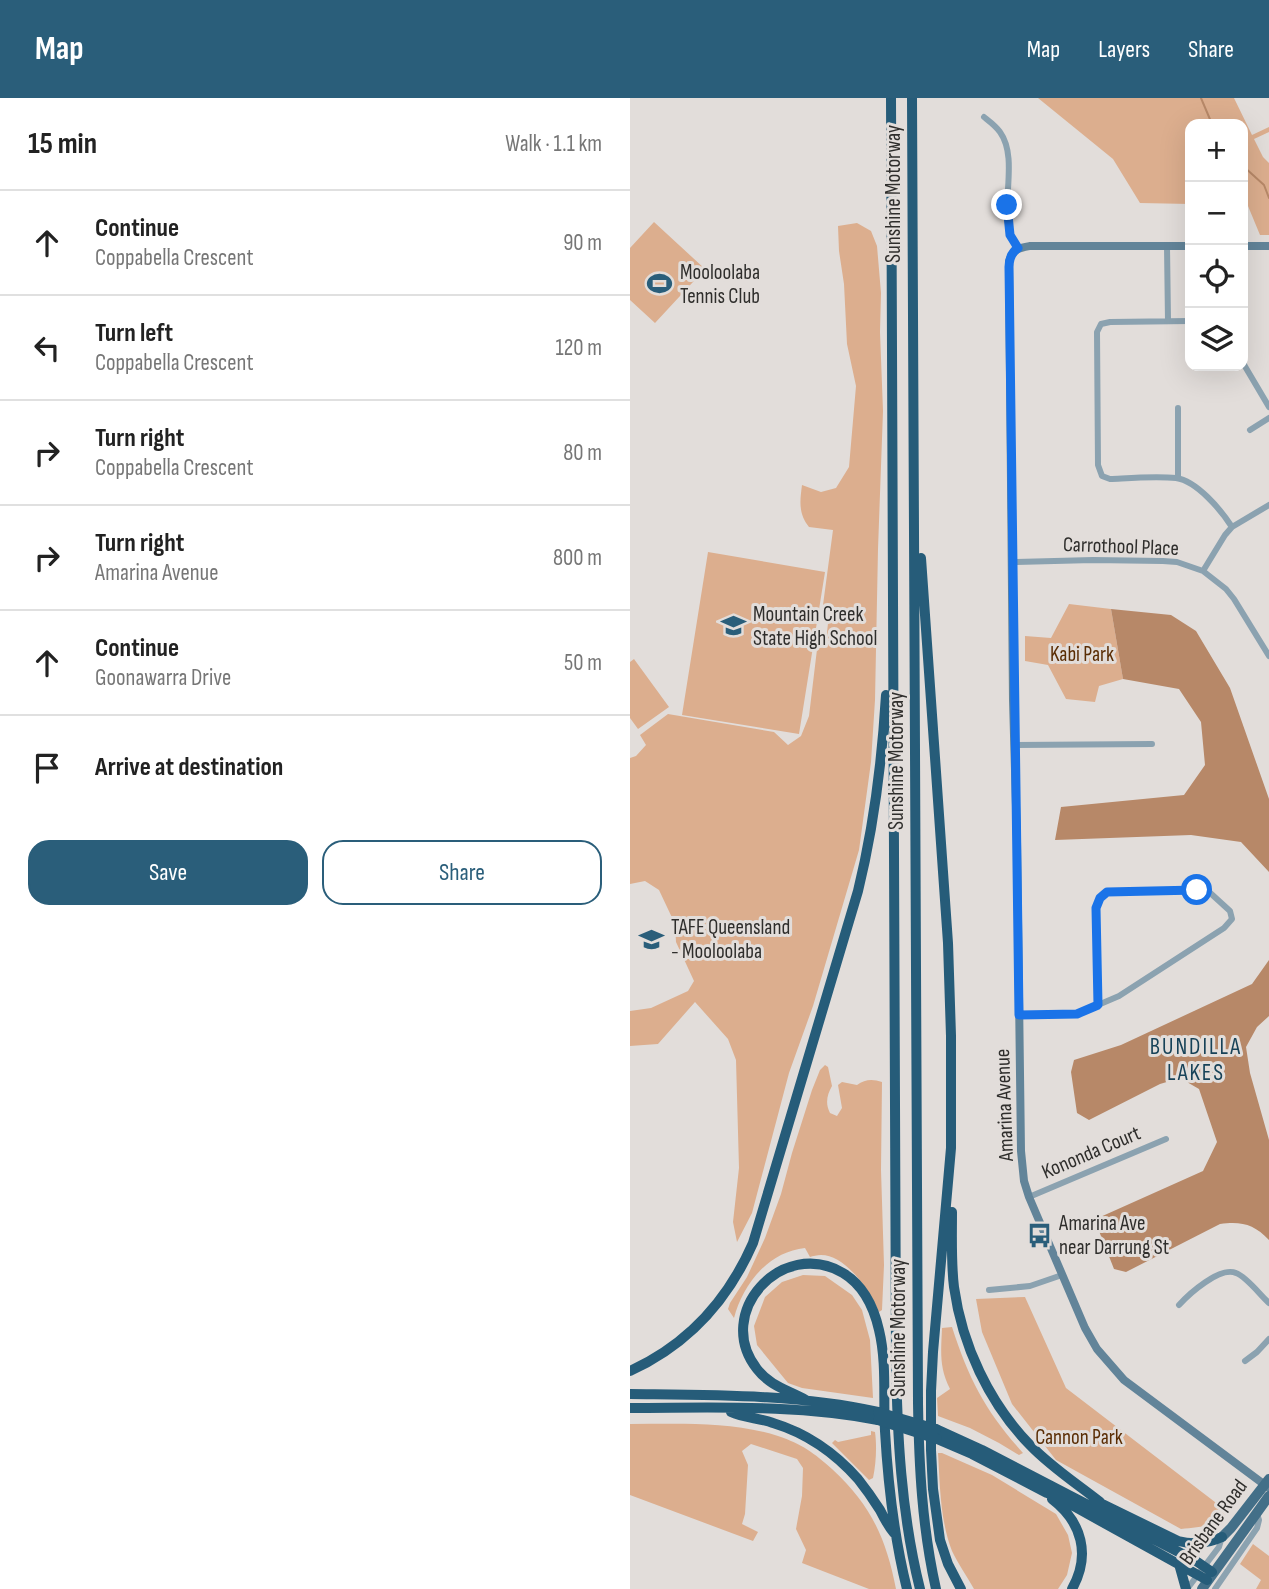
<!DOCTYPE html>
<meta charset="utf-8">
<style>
:root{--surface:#fff;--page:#f6f6f6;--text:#222;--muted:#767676;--line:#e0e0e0;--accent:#2a5e7a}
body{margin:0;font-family:"Sofia Sans Condensed",sans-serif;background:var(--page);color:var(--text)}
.controls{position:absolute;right:21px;top:21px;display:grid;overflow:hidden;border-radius:14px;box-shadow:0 7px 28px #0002}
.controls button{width:63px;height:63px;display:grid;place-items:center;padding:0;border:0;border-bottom:2px solid var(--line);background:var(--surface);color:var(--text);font:35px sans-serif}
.stop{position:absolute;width:21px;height:21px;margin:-16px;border:5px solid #1a73e8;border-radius:50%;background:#fff}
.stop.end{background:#1a73e8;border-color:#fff;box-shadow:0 2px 7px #0008}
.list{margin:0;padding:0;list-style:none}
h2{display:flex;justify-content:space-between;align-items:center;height:91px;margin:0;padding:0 28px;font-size:30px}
h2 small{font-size:23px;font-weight:400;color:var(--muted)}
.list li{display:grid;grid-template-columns:46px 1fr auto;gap:21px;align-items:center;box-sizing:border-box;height:105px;padding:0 28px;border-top:2px solid var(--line)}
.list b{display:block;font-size:26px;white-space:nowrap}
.list p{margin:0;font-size:23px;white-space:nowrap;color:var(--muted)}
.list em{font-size:23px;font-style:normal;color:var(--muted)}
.actions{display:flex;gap:14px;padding:21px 28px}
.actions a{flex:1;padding:16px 0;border:2px solid var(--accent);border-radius:21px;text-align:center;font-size:24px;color:var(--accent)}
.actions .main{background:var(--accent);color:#fff}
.icon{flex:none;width:38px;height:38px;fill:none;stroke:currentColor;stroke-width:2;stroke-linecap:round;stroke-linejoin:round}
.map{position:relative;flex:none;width:639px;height:1491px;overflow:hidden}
header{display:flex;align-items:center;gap:42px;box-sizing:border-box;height:98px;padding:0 35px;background:var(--accent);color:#fff}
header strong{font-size:33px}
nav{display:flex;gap:38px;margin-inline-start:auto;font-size:24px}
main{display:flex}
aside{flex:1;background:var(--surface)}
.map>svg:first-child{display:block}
.green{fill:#dcae8e}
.water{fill:#b78868}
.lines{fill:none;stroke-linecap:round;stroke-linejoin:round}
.stream{stroke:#b78868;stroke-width:2}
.street{stroke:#8ba2b0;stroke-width:6}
.secondary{stroke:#628499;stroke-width:8}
.primary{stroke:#436f88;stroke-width:10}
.highway{stroke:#265c79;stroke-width:10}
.highway-bridge{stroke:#265c79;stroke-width:10}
.route{stroke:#1a73e8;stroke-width:9}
.labels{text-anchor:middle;stroke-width:6;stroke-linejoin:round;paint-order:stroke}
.street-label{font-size:21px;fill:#2f2e2c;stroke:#e2ddda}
.poi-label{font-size:21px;fill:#2f2e2c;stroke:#e2ddda;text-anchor:start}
.park-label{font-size:21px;fill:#5a2d04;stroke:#e2ddda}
.neighbourhood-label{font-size:23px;letter-spacing:2px;fill:#174258;stroke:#e2ddda}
</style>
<header>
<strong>Map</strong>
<nav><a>Map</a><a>Layers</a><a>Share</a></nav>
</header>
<main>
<aside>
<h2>15 min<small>Walk · 1.1 km</small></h2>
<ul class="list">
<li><svg class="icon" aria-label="ahead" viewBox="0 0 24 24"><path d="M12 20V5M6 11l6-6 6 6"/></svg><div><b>Continue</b><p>Coppabella Crescent</p></div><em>90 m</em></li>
<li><svg class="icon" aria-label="left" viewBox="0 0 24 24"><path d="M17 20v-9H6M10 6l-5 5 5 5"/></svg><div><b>Turn left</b><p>Coppabella Crescent</p></div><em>120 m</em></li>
<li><svg class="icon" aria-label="right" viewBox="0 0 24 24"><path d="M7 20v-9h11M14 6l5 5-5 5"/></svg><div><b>Turn right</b><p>Coppabella Crescent</p></div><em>80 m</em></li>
<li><svg class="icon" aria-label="right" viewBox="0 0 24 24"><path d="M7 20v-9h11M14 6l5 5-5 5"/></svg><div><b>Turn right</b><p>Amarina Avenue</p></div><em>800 m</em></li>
<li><svg class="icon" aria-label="ahead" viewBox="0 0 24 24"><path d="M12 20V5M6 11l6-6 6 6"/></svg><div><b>Continue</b><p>Goonawarra Drive</p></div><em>50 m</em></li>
<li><svg class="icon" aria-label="arrive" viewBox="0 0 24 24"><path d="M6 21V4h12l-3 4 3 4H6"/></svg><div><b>Arrive at destination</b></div></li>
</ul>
<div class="actions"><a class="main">Save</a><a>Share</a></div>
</aside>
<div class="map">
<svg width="639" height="1491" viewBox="0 0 639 1491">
<rect width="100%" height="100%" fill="#e2ddda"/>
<!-- green -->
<path class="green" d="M408,0H604L622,37L639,29V34L624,41L633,59L639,65V137H630L618,108L613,107V26H560V106L510,105L483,61Z
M24,124L75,171L25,225L0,202V150Z
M227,125L241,133L247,148L251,195L250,234L253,313L248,451L245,602L241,664L229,752L183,908L159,975L122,1115L107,1144L103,1124L109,1070L106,962L98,941L65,904L28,946L0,948V913L21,910L58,893L64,883L46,844L45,826L29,792L15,783L0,786V660L6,658L16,647L10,637L38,616L144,634L158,647L171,638L179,618L188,543H196L200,508L193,507L203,432L179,429C168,415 170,403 172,387L191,394L206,390L219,369L226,288L217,246L214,186L209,153L208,128Z
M78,454L195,474L169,636L52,617Z
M439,506L481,511L493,581L469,588L465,604L436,601L418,567L395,563V538L421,540Z
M4,561L39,609L8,631L0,620V564Z
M195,967L198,969L202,988C197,997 195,1005 200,1015L207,1018L212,1010L208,987L212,984L227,987C235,981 243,981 252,984L251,1072L254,1167L252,1212L249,1214C240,1193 216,1157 191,1157C187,1157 183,1158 180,1159L175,1150C138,1154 113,1186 104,1220L98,1211L100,1205L117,1179L135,1140L151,1096L162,1055L182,992L190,972Z
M173,1177L195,1178L222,1197L232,1212L240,1242L243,1300L172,1290L158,1285L127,1247L124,1228L135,1199L152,1184Z
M395,1199L436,1290L598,1414C586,1429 569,1429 551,1431L426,1362L382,1306L352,1234L346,1201Z
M322,1229C339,1282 356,1314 393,1355L389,1357L369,1345L340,1330L308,1318L307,1300L320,1291C309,1269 311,1254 312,1230Z
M0,1326C49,1326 101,1323 148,1338C172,1346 184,1355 202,1371C241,1407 256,1440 266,1491H239L172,1465L176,1452L166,1431L172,1398L173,1370L167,1361L121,1346L112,1353L118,1367L115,1416L112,1426L128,1434L123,1443L0,1397Z
M241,1333L245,1334C247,1348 246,1366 243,1380L239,1382L202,1345L205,1342L208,1344L241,1337Z
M308,1355H312L362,1377L426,1416L438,1437L442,1455L437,1477L428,1491H344C337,1478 328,1466 322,1453C310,1422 310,1387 308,1355Z
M623,1446L639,1458V1491H626L631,1482L610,1466Z"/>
<!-- water -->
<path class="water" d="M481,511L541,517L566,533L600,590L639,701V774L611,744L561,737L425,742L431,709L554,697L575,667L571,624L549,591L493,581Z
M639,862V918L627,929L616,949L620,975L639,1042V1142C624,1126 611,1123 590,1126L496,1174L484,1171L467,1128L468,1120L573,1073L587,1044L569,991L550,980L530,986L459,1022L447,1015L441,974L444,962L491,947L622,886Z"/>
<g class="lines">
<!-- stream -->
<path class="stream" d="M571,0L582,26
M613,68L634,87L639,100"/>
<!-- street -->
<path class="street" d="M354,19C359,23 366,28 370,34C392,65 363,122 388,150
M537,148L538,222
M560,223L480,224L471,226L467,234L468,367L472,378L480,381C501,380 525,378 546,380C567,383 591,412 602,429
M613,265L639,309
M548,310V380
M620,332L639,320
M382,464L463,462L533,463L547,464L573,473L596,491L604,501L639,558
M573,473L595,437L602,429L639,407
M385,647L522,646
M389,917L447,916L489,898L594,830L602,821L600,813L577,792L477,794L470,800L466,810L468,907
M399,1099L536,1041
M359,1192L400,1188L432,1177
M549,1207C559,1196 590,1168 606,1175C617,1179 630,1197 639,1205
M615,1263L627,1254L639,1241
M557,1491L589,1449L592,1439
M585,1491L627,1430L629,1422L627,1416"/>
<!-- secondary -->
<path class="secondary" d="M560,148H400C389,150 382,151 379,164L383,602L387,743L391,1053L394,1083L399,1099L455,1230L467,1251L494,1282L639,1390
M613,148H639"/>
<!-- primary -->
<path class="primary" d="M592,1439L601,1430L639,1381
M572,1491L639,1398"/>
<!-- highway -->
<path class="highway" d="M261,0L266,1258C267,1336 271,1415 290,1491
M282,0L288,1305C289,1368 292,1429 306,1491
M291,460L318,845L321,938V1050L303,1254L301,1293V1352L303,1391L310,1442L318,1466L331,1491
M322,1114C322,1139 321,1165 324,1189C332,1247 359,1305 400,1347C421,1369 446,1385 470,1404
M0,1273C57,1247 98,1202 123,1145L228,793C244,728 252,664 256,597
M0,1296C83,1297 167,1296 248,1314
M176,1302C158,1292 140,1288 127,1271C83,1215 152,1139 213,1175C233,1187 244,1210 249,1232C257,1265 253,1300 255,1333C258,1386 264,1439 277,1491
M0,1310C83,1310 167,1306 248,1322
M101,1314C114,1320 130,1320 143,1325C176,1335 205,1355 228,1381C236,1391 243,1401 250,1412C254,1420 258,1428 264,1435
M306,1331L352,1352L566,1463L582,1474
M307,1341L342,1356L417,1395L429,1400L577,1482
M422,1401C452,1424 461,1457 442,1491
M466,1403L548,1443C564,1447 577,1446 592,1439
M549,1466L556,1491"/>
<!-- highway-bridge -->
<path class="highway-bridge" d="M248,1314L306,1331
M248,1322L307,1341"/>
</g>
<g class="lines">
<!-- route -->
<path class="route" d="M377,107L380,137L388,150C381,155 379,161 379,169L389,917L447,916L468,907L466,810L470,800L477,794L567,792"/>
</g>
<!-- icons -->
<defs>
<symbol id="stadium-bare" viewBox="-9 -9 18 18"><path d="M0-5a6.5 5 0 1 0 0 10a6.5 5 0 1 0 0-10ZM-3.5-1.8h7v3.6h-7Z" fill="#2a5e7a" stroke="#e2ddda" stroke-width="2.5" paint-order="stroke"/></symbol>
<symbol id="school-bare" viewBox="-9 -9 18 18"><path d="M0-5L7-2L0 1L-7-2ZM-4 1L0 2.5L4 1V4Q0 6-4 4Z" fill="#2a5e7a" stroke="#e2ddda" stroke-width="2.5" paint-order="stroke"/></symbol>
<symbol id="university-bare" viewBox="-9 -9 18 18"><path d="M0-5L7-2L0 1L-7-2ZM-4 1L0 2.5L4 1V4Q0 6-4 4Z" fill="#2a5e7a" stroke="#e2ddda" stroke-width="2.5" paint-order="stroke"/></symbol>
<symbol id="bus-bare" viewBox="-9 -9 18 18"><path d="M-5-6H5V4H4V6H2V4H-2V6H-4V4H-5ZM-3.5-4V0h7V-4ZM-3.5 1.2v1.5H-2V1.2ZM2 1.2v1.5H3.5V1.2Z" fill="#2a5e7a" stroke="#e2ddda" stroke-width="2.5" paint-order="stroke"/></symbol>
</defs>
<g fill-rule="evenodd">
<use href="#stadium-bare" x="12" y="168" width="35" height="35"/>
<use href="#school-bare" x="86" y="510" width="35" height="35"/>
<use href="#university-bare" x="4" y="824" width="35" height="35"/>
<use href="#bus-bare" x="392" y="1120" width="35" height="35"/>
</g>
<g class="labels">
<!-- street labels -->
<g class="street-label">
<text transform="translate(263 96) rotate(-90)" y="7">Sunshine Motorway</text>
<text transform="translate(491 448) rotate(2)" y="7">Carrothool Place</text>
<text transform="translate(266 663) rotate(-90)" y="7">Sunshine Motorway</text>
<text transform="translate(374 1007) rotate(-92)" y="7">Amarina Avenue</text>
<text transform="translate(461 1054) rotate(-23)" y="7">Kononda Court</text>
<text transform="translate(268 1230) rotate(-90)" y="7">Sunshine Motorway</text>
<text transform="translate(583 1424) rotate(-54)" y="7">Brisbane Road</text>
</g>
<!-- poi labels -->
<g class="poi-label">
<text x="50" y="181">Mooloolaba<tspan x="50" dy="24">Tennis Club</tspan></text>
<text x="123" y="523">Mountain Creek<tspan x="123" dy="24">State High School</tspan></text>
<text x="41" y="836">TAFE Queensland<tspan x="41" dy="24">- Mooloolaba</tspan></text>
<text x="429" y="1132">Amarina Ave<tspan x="429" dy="24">near Darrung St</tspan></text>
</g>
<!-- park labels -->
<g class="park-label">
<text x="452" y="563">Kabi Park</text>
<text x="449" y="1346">Cannon Park</text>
</g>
<!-- neighbourhood labels -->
<g class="neighbourhood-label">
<text x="566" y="956">BUNDILLA<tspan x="566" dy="26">LAKES</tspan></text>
</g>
</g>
</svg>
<div class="controls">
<button>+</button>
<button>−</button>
<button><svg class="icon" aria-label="locate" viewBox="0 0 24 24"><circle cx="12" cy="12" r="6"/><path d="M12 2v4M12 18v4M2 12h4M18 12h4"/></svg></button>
<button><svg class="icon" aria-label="layers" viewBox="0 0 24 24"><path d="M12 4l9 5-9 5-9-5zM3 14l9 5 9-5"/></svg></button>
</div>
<div class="stop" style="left:567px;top:792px"></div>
<div class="stop end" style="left:377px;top:107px"></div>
</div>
</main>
